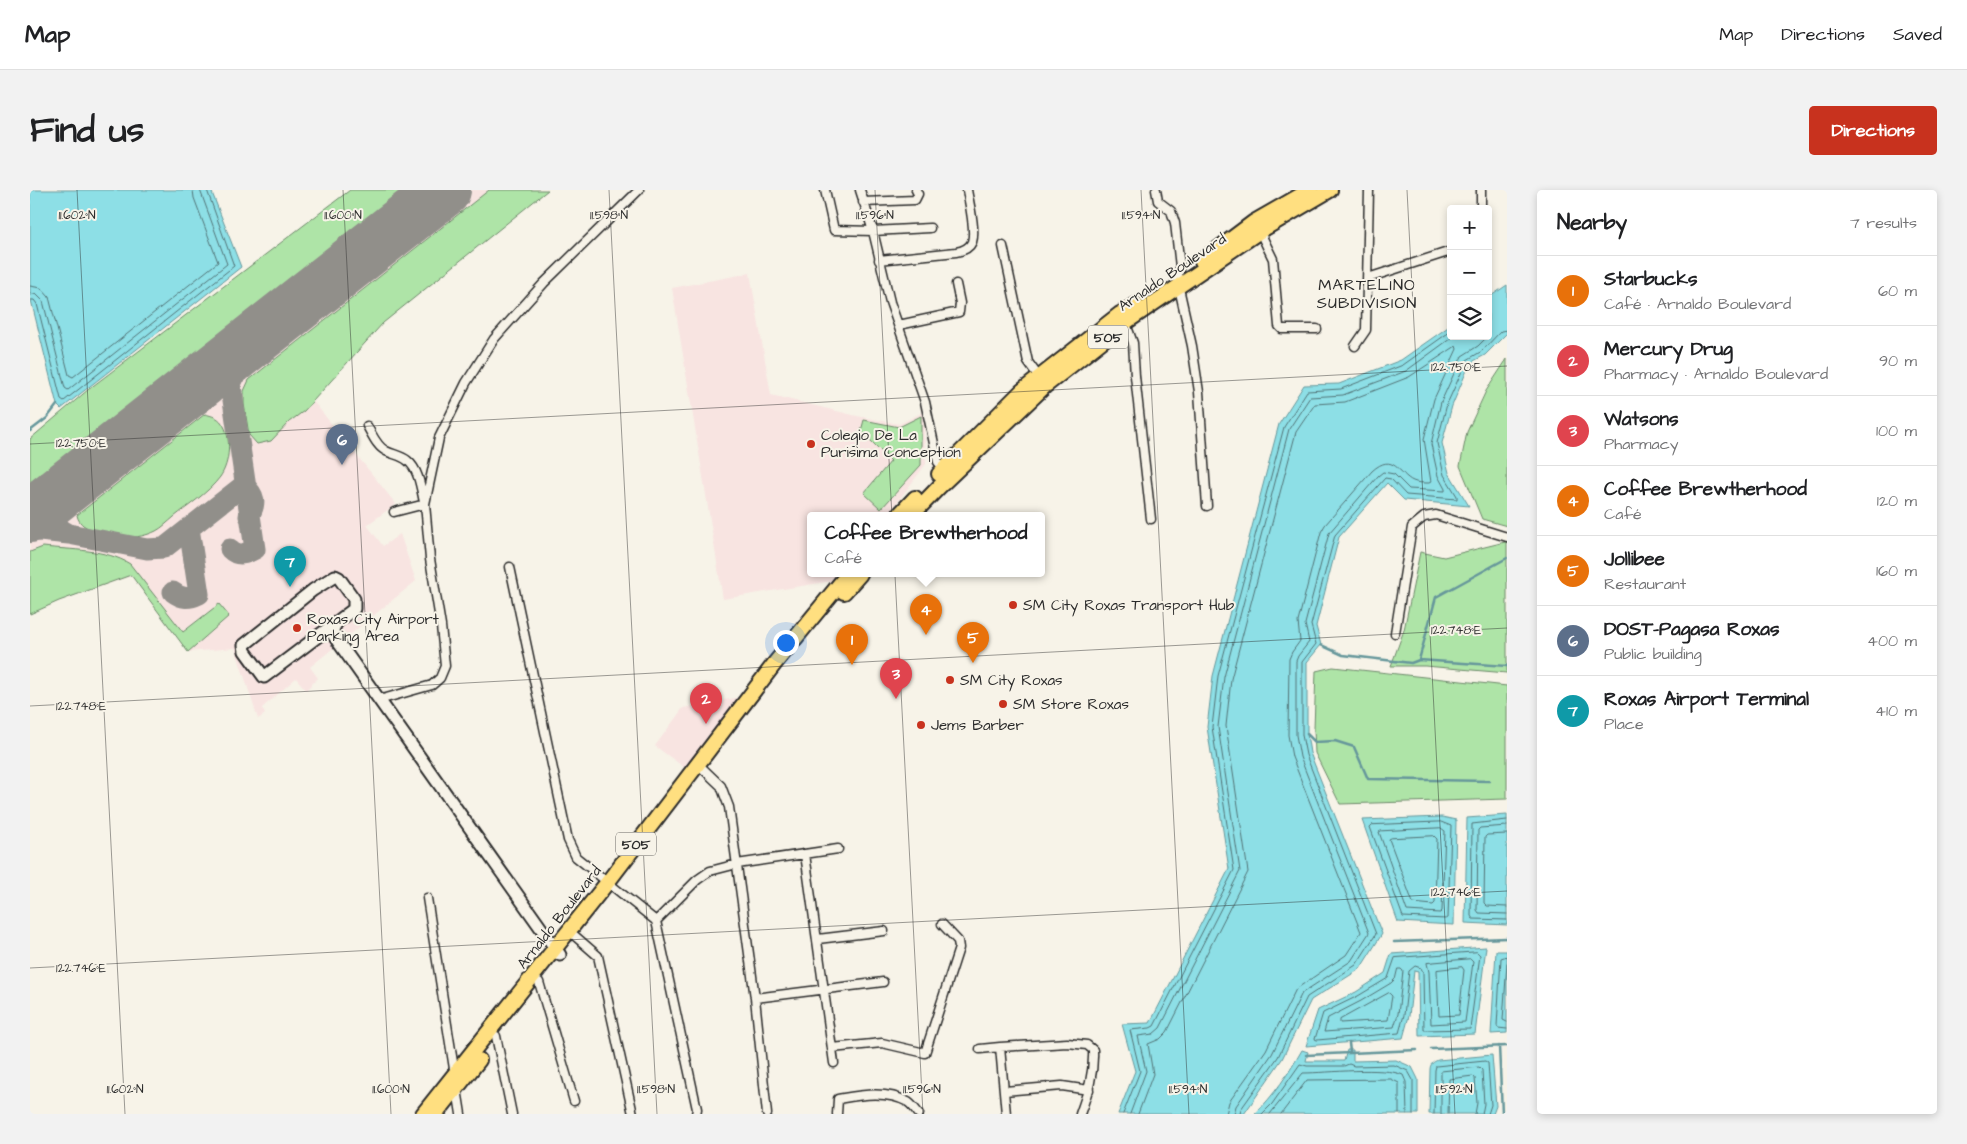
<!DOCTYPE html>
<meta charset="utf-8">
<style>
:root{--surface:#fff;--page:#f2f2f2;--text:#202124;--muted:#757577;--line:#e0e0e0;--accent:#c8321e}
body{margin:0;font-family:"Architects Daughter",sans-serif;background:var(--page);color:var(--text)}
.controls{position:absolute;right:15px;top:15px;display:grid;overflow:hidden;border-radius:5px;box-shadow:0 2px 8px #0003}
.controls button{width:45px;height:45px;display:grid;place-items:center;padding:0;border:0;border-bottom:1px solid var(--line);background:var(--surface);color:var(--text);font:25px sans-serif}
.you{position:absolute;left:755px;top:452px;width:18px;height:18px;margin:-12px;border:4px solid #fff;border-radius:50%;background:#1a73e8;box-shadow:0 0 0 8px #1a73e833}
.badge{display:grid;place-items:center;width:32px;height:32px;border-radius:50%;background:var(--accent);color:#fff;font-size:16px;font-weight:700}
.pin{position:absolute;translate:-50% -41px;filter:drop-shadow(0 1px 2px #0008)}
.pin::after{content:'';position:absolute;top:26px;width:18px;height:15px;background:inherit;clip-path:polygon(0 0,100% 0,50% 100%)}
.popup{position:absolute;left:777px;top:322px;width:238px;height:65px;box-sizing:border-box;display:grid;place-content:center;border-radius:5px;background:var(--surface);filter:drop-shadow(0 1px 4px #0005);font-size:16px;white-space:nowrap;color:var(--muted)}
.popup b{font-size:19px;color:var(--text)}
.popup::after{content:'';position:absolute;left:50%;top:100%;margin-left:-10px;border:10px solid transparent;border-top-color:var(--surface)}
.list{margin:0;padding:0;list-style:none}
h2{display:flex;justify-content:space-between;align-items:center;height:65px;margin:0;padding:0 20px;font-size:21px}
h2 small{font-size:16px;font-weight:400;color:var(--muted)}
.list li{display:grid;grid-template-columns:32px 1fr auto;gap:15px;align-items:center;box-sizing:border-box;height:70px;padding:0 20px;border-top:1px solid var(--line)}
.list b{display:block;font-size:19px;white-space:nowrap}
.list p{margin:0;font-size:16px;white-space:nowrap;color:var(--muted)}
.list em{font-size:16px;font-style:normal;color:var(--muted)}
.icon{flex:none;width:28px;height:28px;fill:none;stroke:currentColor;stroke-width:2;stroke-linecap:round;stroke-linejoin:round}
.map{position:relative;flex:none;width:1477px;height:924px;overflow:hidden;border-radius:5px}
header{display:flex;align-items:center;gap:30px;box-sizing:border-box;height:70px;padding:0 25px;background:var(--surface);border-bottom:1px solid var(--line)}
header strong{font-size:24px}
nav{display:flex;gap:28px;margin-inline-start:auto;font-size:18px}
.intro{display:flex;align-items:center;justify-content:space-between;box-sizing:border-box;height:120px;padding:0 30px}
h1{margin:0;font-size:35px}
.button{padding:12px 22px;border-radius:5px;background:var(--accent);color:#fff;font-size:18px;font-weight:700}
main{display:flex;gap:30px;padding:0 30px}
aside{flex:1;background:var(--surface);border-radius:5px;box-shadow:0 2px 8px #0003}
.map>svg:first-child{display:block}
.built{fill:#f8e4e1}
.green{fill:#aee4a7;stroke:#6c8869}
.water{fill:#8ddfe6;stroke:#66979b}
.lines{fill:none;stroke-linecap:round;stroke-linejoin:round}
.shore{stroke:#527376;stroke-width:1}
.stream{stroke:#66979b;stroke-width:2.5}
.taxiway{stroke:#918f8a;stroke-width:21}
.runway{stroke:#918f8a;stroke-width:54}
.street-casing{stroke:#2b2b2b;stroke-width:11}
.secondary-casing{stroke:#2b2b2b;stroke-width:15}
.highway-casing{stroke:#2b2b2b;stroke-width:18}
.street{stroke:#f7f3e8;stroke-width:8}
.secondary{stroke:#f7f3e8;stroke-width:11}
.highway{stroke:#ffdf80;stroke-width:14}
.ticks{fill:none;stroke:#2b2b2b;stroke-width:1;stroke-opacity:0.45}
.poi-dot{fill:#c8321e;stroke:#f7f3e8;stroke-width:2}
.labels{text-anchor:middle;stroke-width:4;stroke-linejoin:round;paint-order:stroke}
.shield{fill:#f7f3e8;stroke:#686764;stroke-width:1}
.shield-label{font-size:14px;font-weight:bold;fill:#2b2b2b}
.street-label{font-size:15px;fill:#2b2b2b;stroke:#f7f3e8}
.poi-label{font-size:15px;fill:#2b2b2b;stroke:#f7f3e8;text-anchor:start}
.neighbourhood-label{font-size:16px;letter-spacing:1px;fill:#2b2b2b;stroke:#f7f3e8}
.ticks-label{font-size:12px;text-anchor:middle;fill:#2b2b2b;stroke:#f7f3e8;stroke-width:4;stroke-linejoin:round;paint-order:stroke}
</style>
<header>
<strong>Map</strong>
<nav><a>Map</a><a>Directions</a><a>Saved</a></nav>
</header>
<div class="intro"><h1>Find us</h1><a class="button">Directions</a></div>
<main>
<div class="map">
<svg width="1477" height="924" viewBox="0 0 1477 924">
<rect width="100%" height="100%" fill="#f7f3e8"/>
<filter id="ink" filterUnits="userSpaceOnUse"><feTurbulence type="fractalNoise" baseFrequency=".02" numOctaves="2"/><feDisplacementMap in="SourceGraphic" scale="10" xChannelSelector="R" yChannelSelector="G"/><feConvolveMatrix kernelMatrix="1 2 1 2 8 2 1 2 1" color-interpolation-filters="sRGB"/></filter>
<g filter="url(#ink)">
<!-- built -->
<path class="built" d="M320,0H518L353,133L283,211L366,314L337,335L353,356L370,344L386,391L280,477L288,488L276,500L266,488L232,518L235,524L228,529L205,458L158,462L101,386L29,411L0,424V249L59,199Z
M720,83L741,205L827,226L869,234L893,222L896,274L857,326H781V384H808L802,391L693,409L642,98Z
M710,507L655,578L625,556L653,518Z"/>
<!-- green -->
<path class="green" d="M320,0H372L0,293V249L59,199Z
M459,0H518L353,133L274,221L259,232L241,251L227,254L219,245L214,214V201L219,190Z
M1477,169V336L1452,329L1430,276L1437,242L1456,201Z
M175,224C182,226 188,227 192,233C202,247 200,273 190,287C178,303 159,315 144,327C138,332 132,338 126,341C108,350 84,349 66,341C57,338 49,335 47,325Z
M891,226V275L851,319L834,303L861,271L831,241L834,230L869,237Z
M1475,352H1477V483L1395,476H1361L1374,440L1390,362L1414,367Z
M13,357C41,360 76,359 100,374L153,442L189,414L199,426L158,462L101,385L29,411L0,424V362Z
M1303,477L1477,496V609L1310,614L1285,563L1284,539L1286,481Z"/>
<!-- water -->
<path class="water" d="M0,0H181L211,77L31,219L27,215L0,106Z
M1477,95V143L1455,165L1440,173L1422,216L1412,253L1419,283L1439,316L1374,310L1357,293L1309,347L1286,436L1291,455L1277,472V544L1280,563L1352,744L1330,779L1281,810L1252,869L1214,924H1088L1105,881L1092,834L1120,833L1199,679L1177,537L1183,486L1249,234L1274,195L1309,194L1371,170L1421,135V146H1458V108Z
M1477,625V735L1435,733L1437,628Z
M1412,627L1426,630L1424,735L1368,732L1332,630Z
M1456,757L1445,844L1389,846L1388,782L1384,781L1379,826L1373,848L1276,856L1288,820L1326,802L1355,783L1361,764Z
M1466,761H1477V843L1461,844Z
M1272,860L1278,862L1276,871H1314L1317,860H1323V871L1366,870L1382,877L1388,889V924H1225C1244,905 1259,883 1272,860Z
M1462,865L1466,916L1463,924H1399L1400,880C1400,874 1403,872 1408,870Z"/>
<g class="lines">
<!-- shore -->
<path class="shore" d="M0,96L11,98L19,107L39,185L43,187L188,72L164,8L163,0
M0,103L7,105L13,111L35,198L38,200L197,74L170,0
M0,110H4L7,114L31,209L34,211L204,76L177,0
M1477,630L1442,634L1441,726L1443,729L1477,730
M1411,632L1421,636L1418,728L1416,729L1373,727L1340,637L1342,635Z
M1477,636L1450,638L1448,640L1447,720L1449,723L1477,724
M1411,638L1415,641L1412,721L1410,723L1377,721L1349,642L1351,641Z
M1477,644L1457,645L1455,647L1454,713L1457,716L1477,717
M1404,646L1407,649L1405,713L1403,715L1383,713L1359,649L1361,648Z
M1447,762L1450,765L1440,839L1394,840L1393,782L1391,778L1385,776L1379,781L1374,825L1369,843L1287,850L1285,849L1293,823L1328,806L1358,788L1365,768Z
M1477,766L1471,768L1467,836L1468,838L1477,839
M1440,769L1443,772L1435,832L1401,834L1399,782L1397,773Z
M1477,773L1473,830L1477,832
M1432,777L1434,780L1429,825L1409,826L1407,780Z
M1368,779H1371L1373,781L1368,824L1364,837L1294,842L1298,828L1331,811L1361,793L1365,789Z
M1359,803L1362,806L1358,830L1310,833V830Z
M1093,924L1110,881L1100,840L1120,838L1124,836L1204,680L1182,537L1188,486L1254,237L1277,201L1311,199L1373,175L1421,141
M1100,924L1116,881L1108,846L1123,844L1130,838L1210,681L1188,537L1194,487L1259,239L1280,207L1313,205L1376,181L1424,146
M1108,924L1123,884L1118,854L1130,849L1137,842L1218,682L1196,536L1201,489L1266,242L1285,214L1315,212L1379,187L1426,156L1427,159L1404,209L1394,249L1401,292L1399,293C1394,293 1387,293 1383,291C1369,285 1364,261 1342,281L1295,335L1291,342L1268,432L1270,451L1262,462L1259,469L1258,545L1262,567L1331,742L1316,765L1266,799L1236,860L1199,912L1196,924
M1204,924L1206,916L1242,864L1272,803L1321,771L1339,743L1270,567L1266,545V471L1268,466L1279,452L1275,434L1299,343L1348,286L1353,282L1364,284L1379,299L1415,301V299L1408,286L1401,254L1411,212L1432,166L1448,156L1458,146
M1210,924L1211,919L1248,867L1277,807L1326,775L1346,744L1276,565L1272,545V472L1286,454L1281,435L1305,345L1355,288L1361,289L1376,305L1427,309V306L1414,285L1407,253L1417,214L1437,170L1452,161L1471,141L1477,140
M1232,924L1242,914L1270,874L1277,876H1314L1319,874L1324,876L1364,875L1378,881L1383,890V924
M1240,924L1273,883C1298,883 1353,876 1373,885L1376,892L1377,924
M1251,924L1277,890L1361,889L1369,893V924
M1404,924L1405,880L1406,876L1455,871L1458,873L1461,915L1458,924
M1411,924V881L1449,877L1452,880L1454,914L1452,924
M1418,924L1419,889L1443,886L1445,888L1447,913L1445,924"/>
<!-- stream -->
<path class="stream" d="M0,241L17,228L27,215
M1291,455L1313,465L1381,473L1389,470L1406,407L1477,368
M1389,470L1477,476
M1277,544L1285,552L1305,551L1324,557L1338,589L1460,591
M1364,752L1477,748
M1319,853L1320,862
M1469,856L1472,923
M1401,859L1477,856
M1276,865L1387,860"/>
<!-- taxiway -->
<path class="taxiway" d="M168,194C184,191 194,193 203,207
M26,305C16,322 22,336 39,344
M0,340L39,344L117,359L134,358L214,295C225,305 227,313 219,326
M200,359C208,367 216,364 225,359L199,183L201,171L210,161
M143,402C152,409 159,409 169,404L159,338"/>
<!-- runway -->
<path class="runway" d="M0,326L414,0"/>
<defs>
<path id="street" d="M795,0L804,40L843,41L900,38
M830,0L843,41L860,112L895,212L908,272L914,279
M1126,0L1128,11L1141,21L1145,33L1150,77L1147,89L1162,156L1169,202L1177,316
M1451,0V19
M833,12L885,10L888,4L886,0
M1229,40L1243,69L1249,136L1252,139H1287
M973,56L998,172L1011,190
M849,70L926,62C932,61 939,59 942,52C946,40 939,12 937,0
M1338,88L1421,61
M1095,131L1103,153L1105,186L1121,329
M869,135L929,122L930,113L926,94
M1325,156L1336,140L1339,0
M337,236C342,244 347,257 356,261C364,265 371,265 378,271C389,280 391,299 394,312
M364,322L395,314
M480,377L538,650L546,667L626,731L667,919L666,924
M1365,443L1382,337L1394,327L1406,325L1477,347
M349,510L402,495L410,488L415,476L411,436L400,369L395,314L409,248L436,193L464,149L514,93L609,0
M668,574L691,596L699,617L725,808L737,924
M775,664L804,873
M397,708L425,885
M626,731L667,690L680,681L707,674L808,659
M545,746L568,766L603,924
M788,749L854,741
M509,792L544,911
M725,808L853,792
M466,846L482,924
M802,858L852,853L895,863L929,758L928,751L912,734
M950,859L970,857
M427,899L431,924
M975,901L1032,896L1059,900
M807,924L808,909C831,905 856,900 878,912C882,915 886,920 889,924
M976,924L970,857L1037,853L1057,855L1063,860C1064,884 1058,902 1050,924"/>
<path id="secondary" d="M305,386L309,388L324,409V419L234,487L215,461L214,455L283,400Z
M307,432L303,439L304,446L530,765"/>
<path id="highway" d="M1172,71L1224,32L1280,0
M909,284L992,201L1090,124L1106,115
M868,326L885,308
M881,326L909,297L1015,196L1096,132L1230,41L1300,0
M814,402L830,384
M393,924L577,693L745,473L818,384
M406,924L449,870"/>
</defs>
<!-- street casing -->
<use href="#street" class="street-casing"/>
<!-- secondary casing -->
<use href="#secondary" class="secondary-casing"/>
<!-- highway casing -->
<use href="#highway" class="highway-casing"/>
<!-- street -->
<use href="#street" class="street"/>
<!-- secondary -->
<use href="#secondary" class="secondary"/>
<!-- highway -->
<use href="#highway" class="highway"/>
</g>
</g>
<!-- ticks -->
<path class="ticks" d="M47,0L95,924M313,0L361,924M579,0L627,924M845,0L893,924M1111,0L1159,924M1377,0L1425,924M0,254L1477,176M0,516L1477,438M0,778L1477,701"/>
<!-- markers -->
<g class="poi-dot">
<circle cx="781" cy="254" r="5"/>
<circle cx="983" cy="415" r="5"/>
<circle cx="267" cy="438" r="5"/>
<circle cx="920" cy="490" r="5"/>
<circle cx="973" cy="514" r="5"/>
<circle cx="891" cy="535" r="5"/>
</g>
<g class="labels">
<!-- shield labels -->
<g class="shield">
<rect x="1058" y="135.5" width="40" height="23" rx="4"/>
<rect x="586" y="642.5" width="40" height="23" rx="4"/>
</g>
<g class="shield-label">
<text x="1078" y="152">505</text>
<text x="606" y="659">505</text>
</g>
<!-- street labels -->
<g class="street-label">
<text transform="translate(1142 82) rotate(-34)" y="5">Arnaldo Boulevard</text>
<text transform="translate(529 727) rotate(-52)" y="5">Arnaldo Boulevard</text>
</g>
<!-- poi labels -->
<g class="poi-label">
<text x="791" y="250">Colegio De La<tspan x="791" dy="17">Purisima Conception</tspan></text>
<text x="993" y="420">SM City Roxas Transport Hub</text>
<text x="277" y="434">Roxas City Airport<tspan x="277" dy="17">Parking Area</tspan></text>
<text x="930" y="495">SM City Roxas</text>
<text x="983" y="519">SM Store Roxas</text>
<text x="901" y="540">Jems Barber</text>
</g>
<!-- neighbourhood labels -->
<g class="neighbourhood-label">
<text x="1337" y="100">MARTELINO<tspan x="1337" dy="18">SUBDIVISION</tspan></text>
</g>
</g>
<g class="ticks-label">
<text x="47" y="29">11.602°N</text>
<text x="313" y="29">11.600°N</text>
<text x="579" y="29">11.598°N</text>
<text x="845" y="29">11.596°N</text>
<text x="1111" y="29">11.594°N</text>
<text x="1426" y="181">122.750°E</text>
<text x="51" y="257">122.750°E</text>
<text x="1426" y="444">122.748°E</text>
<text x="51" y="520">122.748°E</text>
<text x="1426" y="706">122.746°E</text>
<text x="51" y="782">122.746°E</text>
<text x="95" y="903">11.602°N</text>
<text x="361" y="903">11.600°N</text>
<text x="626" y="903">11.598°N</text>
<text x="892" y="903">11.596°N</text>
<text x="1158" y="903">11.594°N</text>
<text x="1424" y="903">11.592°N</text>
</g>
</svg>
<div class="controls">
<button>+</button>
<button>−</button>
<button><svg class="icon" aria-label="layers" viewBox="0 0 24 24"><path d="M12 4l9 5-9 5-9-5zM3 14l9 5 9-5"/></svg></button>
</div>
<div class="you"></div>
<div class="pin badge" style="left:822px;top:475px;background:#e8710a">1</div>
<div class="pin badge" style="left:676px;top:534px;background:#e0444e">2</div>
<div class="pin badge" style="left:866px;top:509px;background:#e0444e">3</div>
<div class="pin badge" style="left:896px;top:445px;background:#e8710a">4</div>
<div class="popup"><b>Coffee Brewtherhood</b>Café</div>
<div class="pin badge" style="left:943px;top:473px;background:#e8710a">5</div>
<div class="pin badge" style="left:312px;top:275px;background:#5c6f8a">6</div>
<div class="pin badge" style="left:260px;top:397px;background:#0f9aa8">7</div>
</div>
<aside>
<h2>Nearby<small>7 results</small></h2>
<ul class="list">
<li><span class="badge" style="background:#e8710a">1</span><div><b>Starbucks</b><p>Café · Arnaldo Boulevard</p></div><em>60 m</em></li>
<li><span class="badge" style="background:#e0444e">2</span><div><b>Mercury Drug</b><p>Pharmacy · Arnaldo Boulevard</p></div><em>90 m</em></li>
<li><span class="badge" style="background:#e0444e">3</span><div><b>Watsons</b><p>Pharmacy</p></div><em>100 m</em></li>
<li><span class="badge" style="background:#e8710a">4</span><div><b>Coffee Brewtherhood</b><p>Café</p></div><em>120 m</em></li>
<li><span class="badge" style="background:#e8710a">5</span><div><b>Jollibee</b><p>Restaurant</p></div><em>160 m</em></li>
<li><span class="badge" style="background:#5c6f8a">6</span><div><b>DOST-Pagasa Roxas</b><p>Public building</p></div><em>400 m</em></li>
<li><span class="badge" style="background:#0f9aa8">7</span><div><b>Roxas Airport Terminal</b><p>Place</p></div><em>410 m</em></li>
</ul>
</aside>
</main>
